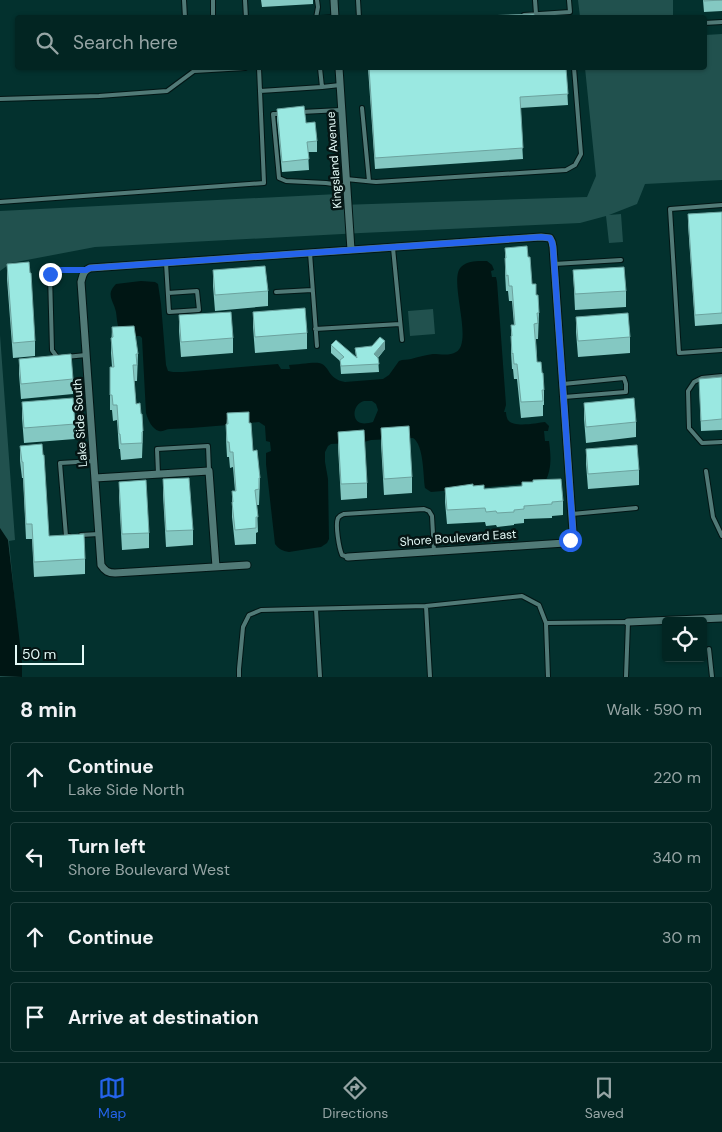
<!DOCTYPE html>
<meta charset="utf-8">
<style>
:root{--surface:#022522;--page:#0c2d2a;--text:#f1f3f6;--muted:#96a5a5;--line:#234240;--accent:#2563eb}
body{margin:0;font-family:"DM Sans",sans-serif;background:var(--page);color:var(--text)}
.controls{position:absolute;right:15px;bottom:15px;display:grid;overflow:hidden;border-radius:5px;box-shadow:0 1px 4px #0004}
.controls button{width:45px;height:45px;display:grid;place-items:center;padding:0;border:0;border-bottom:1px solid var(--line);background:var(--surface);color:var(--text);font:25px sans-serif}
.scale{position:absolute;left:15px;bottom:12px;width:69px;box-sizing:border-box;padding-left:5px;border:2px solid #e4faf7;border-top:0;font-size:14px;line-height:18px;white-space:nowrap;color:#e4faf7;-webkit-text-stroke:4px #051514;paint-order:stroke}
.stop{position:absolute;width:15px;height:15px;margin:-11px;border:4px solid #2563eb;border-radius:50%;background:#fff}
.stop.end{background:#2563eb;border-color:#fff;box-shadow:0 1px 5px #0008}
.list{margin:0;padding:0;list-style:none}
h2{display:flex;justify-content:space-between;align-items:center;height:65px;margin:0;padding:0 20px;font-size:21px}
h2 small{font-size:16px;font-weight:400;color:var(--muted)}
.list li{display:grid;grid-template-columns:32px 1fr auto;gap:15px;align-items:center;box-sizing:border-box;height:70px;margin:0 10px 10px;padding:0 10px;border:1px solid var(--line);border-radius:5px}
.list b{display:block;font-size:19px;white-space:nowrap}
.list p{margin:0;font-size:16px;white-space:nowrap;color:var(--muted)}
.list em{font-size:16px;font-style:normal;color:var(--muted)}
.icon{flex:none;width:28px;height:28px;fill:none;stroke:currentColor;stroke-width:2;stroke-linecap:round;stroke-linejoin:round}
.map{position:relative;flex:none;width:722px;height:677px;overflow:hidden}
.search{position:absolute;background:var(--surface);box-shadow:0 1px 4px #0004;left:15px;right:15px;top:15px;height:55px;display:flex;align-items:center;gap:12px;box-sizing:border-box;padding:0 18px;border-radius:5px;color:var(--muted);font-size:19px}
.sheet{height:385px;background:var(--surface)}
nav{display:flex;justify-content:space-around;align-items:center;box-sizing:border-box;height:70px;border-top:1px solid var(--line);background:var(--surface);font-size:14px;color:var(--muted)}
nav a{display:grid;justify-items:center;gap:2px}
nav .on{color:var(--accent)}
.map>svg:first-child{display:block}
.green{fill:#21514e}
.water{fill:#001614;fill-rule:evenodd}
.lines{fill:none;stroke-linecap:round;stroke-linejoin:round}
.lane-casing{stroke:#021615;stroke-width:6}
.street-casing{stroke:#021615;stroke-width:9}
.lane{stroke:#517a77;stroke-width:4}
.street{stroke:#517a77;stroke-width:7}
.wall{fill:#84c8c2}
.shaded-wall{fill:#6ca29e}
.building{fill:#9ae8e1;stroke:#6ca29e}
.route{stroke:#2563eb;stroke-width:6}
.labels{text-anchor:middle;stroke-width:5;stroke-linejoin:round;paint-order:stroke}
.street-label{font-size:12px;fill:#e4faf7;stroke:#051514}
</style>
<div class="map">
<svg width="722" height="677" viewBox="0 0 722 677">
<rect width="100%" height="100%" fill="#03312e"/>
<!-- green -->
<path class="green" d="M578,0H673V17H580Z
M722,34V180L645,184L637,204L609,215L621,214L623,242L609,243L606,216L580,223L361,233L95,247L11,263L0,271V211L338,194L340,205L587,197L596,176L585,68H704L705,35Z
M433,309L435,334L410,336L408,311Z
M0,335L15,540L9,541L22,677H0Z"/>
<!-- water -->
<path class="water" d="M487,261L492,265L494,270L491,271L492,277H496L497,282L506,405L504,412H506C506,414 507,419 508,420C514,428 537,423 545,422L549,426L548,431H544L545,441H549C551,456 552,469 545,482L431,492L425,488C423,475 424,445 413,438L371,440L364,442L331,444L328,446L325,452V462L328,479L329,539L327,543L321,547L314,548L289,552C282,551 279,549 275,544L266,464V453L271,451L270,442L266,441L265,426L259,422C229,425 199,428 170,429C166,429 164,432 159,431C152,429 148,420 146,413L142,338L140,336H134L119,329C117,323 117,319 116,312C114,301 105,295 116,284L141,281L155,282L158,284L161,304L166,365L168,371L173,372H183L278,364L281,369H290L289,365C297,365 312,362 319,363C330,365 327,379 345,382L383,379L389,375L399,361C403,359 407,360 411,359C418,357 425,355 433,354C440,354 450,356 456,352C474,342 448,280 461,267C468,260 479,261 487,261ZM364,401H372L376,404L378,410L373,422C370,423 364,424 361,423C351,420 353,404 364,401Z
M0,528L8,540L22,662V677L0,676Z"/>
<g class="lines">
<defs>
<path id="lane" d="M184,0L185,18
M213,0V18
M245,0L246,18
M358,0L359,18
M535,0L536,14
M524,15L570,12L569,0
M316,18L318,7L317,0
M321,18L335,17
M704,23L722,22
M259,68L260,91
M320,68L322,87L340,85
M0,99L99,96L167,91L194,71L245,68
M362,108L369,181
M301,112L341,110
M282,114H273L279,178L286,181L326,183L347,186
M346,179L376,182L566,170L575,165L581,154L574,68
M0,202L264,183L260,91L322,87
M722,205L670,209L679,353L722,350
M393,248L402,340
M310,253L317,346
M166,263L169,312L199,310L197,291L168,293
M554,264L621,260
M276,292L312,290
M315,329L400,324
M59,357H57L52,350L50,274L56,270H86
M66,357L86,355
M722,376L702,378L694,382L688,391L689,428L702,443L722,442
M563,384L624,378L626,384V392L564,397
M706,471L713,517L722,536
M158,474L157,449L208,446L209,471
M572,514L636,508
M81,535L99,534
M69,536H66L60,463L94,461
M348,557L342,555C339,548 335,525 338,518C340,515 341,515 344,514L424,509L429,511L432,516L434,552
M316,609L320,677
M709,649L712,677
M239,677V669L243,627L249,615L261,610L426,606
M430,677L426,606L522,596L539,605L546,623
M548,677L546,623L628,622L626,677"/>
<path id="street" d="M334,0L335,18
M339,68L351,250
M95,478L209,471L216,567
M247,565L115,573C108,573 105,571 101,565L81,282C83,275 83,271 90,268L541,237L550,238L552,242L553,247L573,532L570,540L565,543L348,557
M628,622L722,618"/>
</defs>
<!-- lane casing -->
<use href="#lane" class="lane-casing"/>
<!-- street casing -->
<use href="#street" class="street-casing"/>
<!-- lane -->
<use href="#lane" class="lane"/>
<!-- street -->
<use href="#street" class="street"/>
</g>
<!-- wall -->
<path class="wall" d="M261,0H313V4L262,7Z
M703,0H722V11L704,12Z
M368,68H566L568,105L520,108L523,159L375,169Z
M277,109L306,123L317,141V152H308L309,170L282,172L277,119Z
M722,212V324L695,326L688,224V214Z
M505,248L528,257L532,284L536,295L539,313L538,339H536L537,362L542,373L544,390V405H543V416L521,418L517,379H514L513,369H512L511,352V325H514L512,301H509L508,291H506L505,273Z
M7,264L35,341V356L13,358L7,279Z
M213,270L268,291V306L215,311L213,286Z
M573,270L626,291V307L575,310Z
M253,312L307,333V349L255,353L253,327Z
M179,315L233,338V353L181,357L179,331Z
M576,317L630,337V353L578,357L576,332Z
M112,327L138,354L137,381H134L136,404L141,414L143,431L142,458L121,460L120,449H119L117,420L113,421L112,410H110V367H112L111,353Z
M331,345L356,357L355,348L385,349L378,358L379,372L341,374L340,361L331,353Z
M19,359L73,379V394L21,399L19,374Z
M722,377V430L701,431L699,379Z
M22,402L75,424V439L24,443L22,418Z
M584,403L636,422V437L586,443L584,419Z
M227,413L253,451L260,478L259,505H257L258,532L256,533V544L235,545L232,517V491H235L233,467L230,468L229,457H227L226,439Z
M381,428L412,477V493L384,495L381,444Z
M338,432L367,483V498L341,500L338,447Z
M20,446L49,536L85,559V574L34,577L32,539H26L23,478H22L20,461Z
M586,449L639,470V485L588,489L586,464Z
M163,479L193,530V545L166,547L163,495Z
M119,482L149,533V548L122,550L119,497Z
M473,486L484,489L563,501V515L552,516V518L524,519V523L514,524V525L497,527L496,525L486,526L485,522L447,524L445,502V488Z"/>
<!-- shaded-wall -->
<path class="shaded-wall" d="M385,341V349L374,362V354Z"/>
<!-- building -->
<path class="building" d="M704,0H722L704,1Z
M534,14V18H484L485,17V16Z
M369,68H566L568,94L520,97L523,148L375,158Z
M304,106L306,123L315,122L317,141L307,142L309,159L282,162L277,109Z
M722,212V313L695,315L688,214Z
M527,246L528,257H530L532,284H536V295H538L539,313H537L538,323L534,324L537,362H541L542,373H543L544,390H542L543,401L521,402L517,364H514L513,353L512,354L511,336H512L511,325H515L512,286H509L508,275L506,276L505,258H506L505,248Z
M29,262L30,273H31L35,341L13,343L7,264Z
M265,266L268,291L215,295L213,270Z
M624,267L626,291L575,294L573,270Z
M305,308L307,333L255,337L253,312Z
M231,312L233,338L181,342L179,315Z
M628,313L630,337L578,341L576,317Z
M134,326L138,354H136L137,365H133L136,404L140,403L141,414H142L143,431L142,432V443L121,444L120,434H119L117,405H113L112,395H110V367H114L111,338L113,337L112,327Z
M380,337L385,341L374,354L378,358L379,364L341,366L340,360L344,357L331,345L336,340L357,358L355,348L372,346Z
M71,354L73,379L21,384L19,359Z
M722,377V419L701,421L699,379Z
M73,398L75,424L24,428L22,402Z
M634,398L636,422L586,427L584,403Z
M249,412V423H251L253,451L257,450L260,478H259V489L255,490L258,517H256V528L235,530L232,502H233L232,491H236L233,452H230L229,442H227L226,424H228L227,413Z
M409,426L412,477L384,479L381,428Z
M364,430L367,483L341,484L338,432Z
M42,444L43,455H44L49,536L84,534L85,559L34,562L32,524H26L23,462H22L20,446Z
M637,445L639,470L588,474L586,449Z
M189,478L193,530L166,531L163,479Z
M561,479L563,501L552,502V504L524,506V509L514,510V512L497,513L496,511L486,512L485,508L447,510L445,488L473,484V486L484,485V489L522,486V482H533V480Z
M146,480L149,533L122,534L119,482Z"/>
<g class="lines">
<!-- route -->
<path class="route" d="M50,274L56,270H86L90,268L541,237L550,238L552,242L553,247L573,532L570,540"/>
</g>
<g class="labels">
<!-- street labels -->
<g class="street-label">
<text transform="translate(334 160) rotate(-94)" y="4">Kingsland Avenue</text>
<text transform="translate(80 423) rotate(-94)" y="4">Lake Side South</text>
<text transform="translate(458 538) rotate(-4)" y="4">Shore Boulevard East</text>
</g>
</g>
</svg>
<div class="controls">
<button><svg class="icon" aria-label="locate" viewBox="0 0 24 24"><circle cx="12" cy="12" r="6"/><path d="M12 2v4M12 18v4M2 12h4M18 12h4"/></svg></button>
</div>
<div class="scale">50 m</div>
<div class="stop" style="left:570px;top:540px"></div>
<div class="stop end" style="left:50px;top:274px"></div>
<div class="search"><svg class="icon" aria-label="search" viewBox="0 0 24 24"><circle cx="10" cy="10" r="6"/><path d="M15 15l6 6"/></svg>Search here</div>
</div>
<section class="sheet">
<h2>8 min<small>Walk · 590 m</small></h2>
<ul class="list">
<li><svg class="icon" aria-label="ahead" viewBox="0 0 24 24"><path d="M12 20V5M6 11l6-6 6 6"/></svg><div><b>Continue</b><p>Lake Side North</p></div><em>220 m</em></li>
<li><svg class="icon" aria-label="left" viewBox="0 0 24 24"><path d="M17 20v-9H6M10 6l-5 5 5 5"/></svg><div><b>Turn left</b><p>Shore Boulevard West</p></div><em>340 m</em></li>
<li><svg class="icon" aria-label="ahead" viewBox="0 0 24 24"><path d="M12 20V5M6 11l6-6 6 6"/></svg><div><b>Continue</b></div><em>30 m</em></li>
<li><svg class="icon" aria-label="arrive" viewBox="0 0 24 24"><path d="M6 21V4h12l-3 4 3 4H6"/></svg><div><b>Arrive at destination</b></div></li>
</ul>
</section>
<nav>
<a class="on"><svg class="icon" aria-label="map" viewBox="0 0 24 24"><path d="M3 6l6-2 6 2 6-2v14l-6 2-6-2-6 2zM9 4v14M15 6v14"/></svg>Map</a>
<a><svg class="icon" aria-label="directions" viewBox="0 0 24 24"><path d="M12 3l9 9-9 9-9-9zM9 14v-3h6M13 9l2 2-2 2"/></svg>Directions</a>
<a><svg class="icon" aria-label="saved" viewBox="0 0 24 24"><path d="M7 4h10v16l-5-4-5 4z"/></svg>Saved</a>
</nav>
